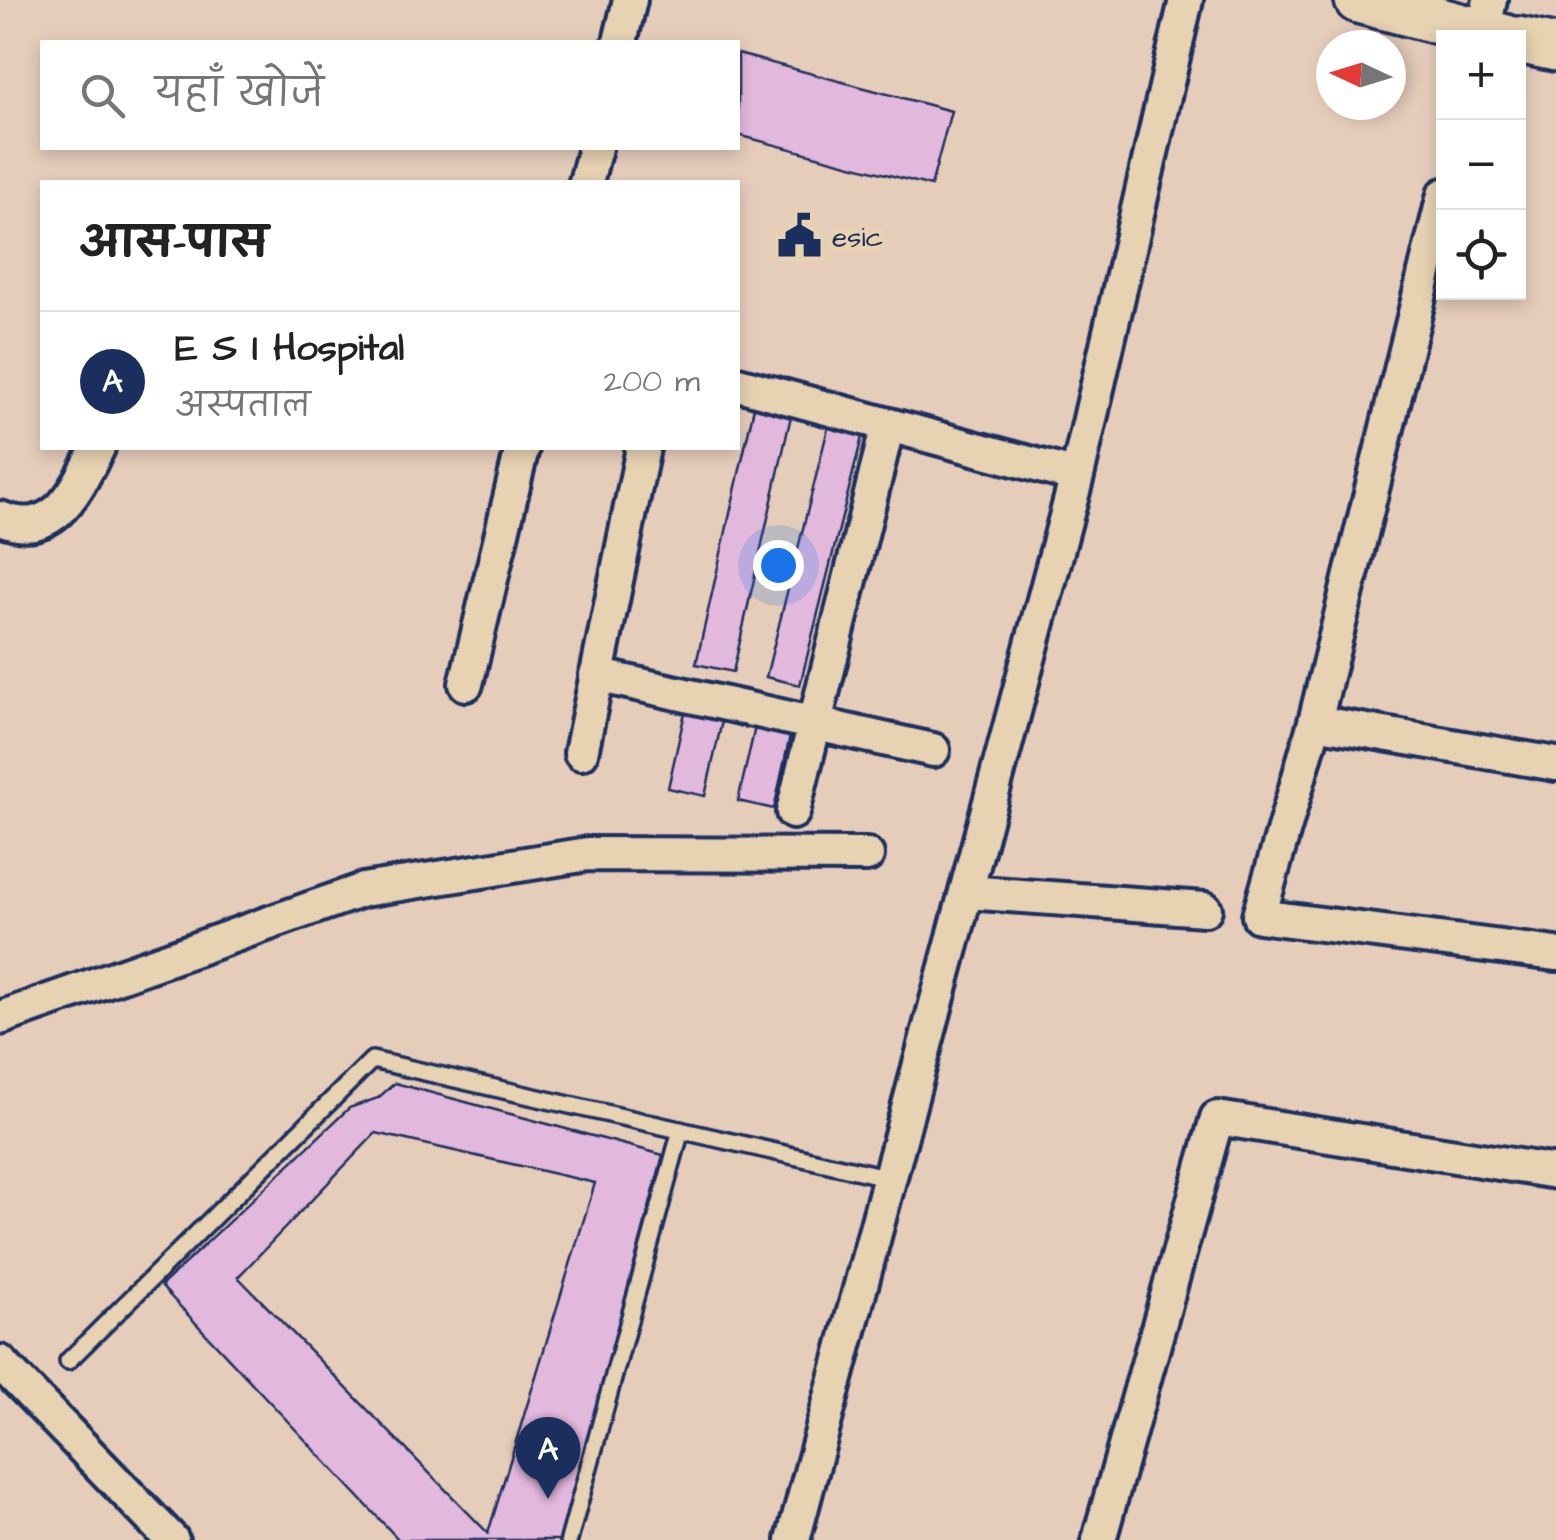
<!DOCTYPE html>
<html lang="hi">
<meta charset="utf-8">
<style>
:root{--surface:#fff;--page:#f2f2f2;--text:#222;--muted:#767676;--line:#e0e0e0;--accent:#1b2f5e}
body{margin:0;font-family:"Architects Daughter","Playpen Sans Deva",sans-serif;background:var(--page);color:var(--text)}
.controls{position:absolute;right:30px;top:30px;display:grid;overflow:hidden;border-radius:0px;box-shadow:0 5px 15px #0003}
.controls button{width:90px;height:90px;display:grid;place-items:center;padding:0;border:0;border-bottom:2px solid var(--line);background:var(--surface);color:var(--text);font:50px sans-serif}
.compass{position:absolute;left:1316px;top:30px;width:90px;height:90px;border-radius:50%;background:var(--surface);box-shadow:0 5px 15px #0003;rotate:274deg}
.you{position:absolute;left:778px;top:565px;width:35px;height:35px;margin:-25px;border:8px solid #fff;border-radius:50%;background:#1a73e8;box-shadow:0 0 0 15px #1a73e833}
.badge{display:grid;place-items:center;width:65px;height:65px;border-radius:50%;background:var(--accent);color:#fff;font-size:32px;font-weight:700}
.pin{position:absolute;translate:-50% -82px;filter:drop-shadow(0 2px 5px #0008)}
.pin::after{content:'';position:absolute;top:52px;width:35px;height:30px;background:inherit;clip-path:polygon(0 0,100% 0,50% 100%)}
.list{margin:0;padding:0;list-style:none}
h2{display:flex;justify-content:space-between;align-items:center;height:130px;margin:0;padding:0 40px;font-size:42px}
h2 small{font-size:32px;font-weight:400;color:var(--muted)}
.list li{display:grid;grid-template-columns:65px 1fr auto;gap:30px;align-items:center;box-sizing:border-box;height:140px;padding:0 40px;border-top:2px solid var(--line)}
.list b{display:block;font-size:38px;white-space:nowrap}
.list p{margin:0;font-size:32px;white-space:nowrap;color:var(--muted)}
.list em{font-size:32px;font-style:normal;color:var(--muted)}
.icon{flex:none;width:55px;height:55px;fill:none;stroke:currentColor;stroke-width:2;stroke-linecap:round;stroke-linejoin:round}
.map{position:relative;flex:none;width:1556px;height:1540px;overflow:hidden}
.search{position:absolute;background:var(--surface);box-shadow:0 5px 15px #0003;left:40px;top:40px;width:700px;height:110px;display:flex;align-items:center;gap:25px;box-sizing:border-box;padding:0 35px;border-radius:0px;color:var(--muted);font-size:38px}
.panel{position:absolute;background:var(--surface);box-shadow:0 5px 15px #0003;left:40px;top:180px;width:700px;height:270px;border-radius:0px}
.map>svg:first-child{display:block}
.building{fill:#e3b8dd;stroke:#1b2f5e;stroke-width:2.5;fill-rule:evenodd}
.lines{fill:none;stroke-linecap:round;stroke-linejoin:round}
.service-casing{stroke:#1b2f5e;stroke-width:22}
.minor-casing{stroke:#1b2f5e;stroke-width:40}
.secondary-casing{stroke:#1b2f5e;stroke-width:52}
.service{stroke:#e7d2b1;stroke-width:15}
.minor{stroke:#e7d2b1;stroke-width:32}
.secondary{stroke:#e7d2b1;stroke-width:45}
.labels{text-anchor:middle;stroke-width:10;stroke-linejoin:round;paint-order:stroke}
.poi-label{font-size:28px;fill:#1b2f5e;stroke:#e7d2b1;text-anchor:start}
</style>
<div class="map">
<svg width="1556" height="1540" viewBox="0 0 1556 1540">
<rect width="100%" height="100%" fill="#e6cdba"/>
<filter id="ink" filterUnits="userSpaceOnUse"><feTurbulence type="fractalNoise" baseFrequency=".01" numOctaves="2"/><feDisplacementMap in="SourceGraphic" scale="20" xChannelSelector="R" yChannelSelector="G"/><feConvolveMatrix kernelMatrix="1 2 1 2 8 2 1 2 1" color-interpolation-filters="sRGB"/></filter>
<g filter="url(#ink)">
<!-- building -->
<path class="building" d="M738,54L951,111L931,186L738,135Z
M754,407L791,416L733,672L696,664Z
M829,424L863,433L800,685L766,677Z
M688,699L725,708L705,796L668,788Z
M758,714L793,722L774,809L738,801Z
M395,1083L663,1155L562,1540H399L161,1286L349,1108L378,1098ZM376,1133L595,1183L488,1533L238,1277Z"/>
<g class="lines">
<defs>
<path id="service" d="M68,1361L372,1060L890,1178
M569,1540L681,1130"/>
<path id="minor" d="M1482,38L1490,0
M620,42L630,0
M586,182L595,148
M1444,195L1315,722L1259,916L1556,954
M738,384L1077,476
M0,518C56,541 77,488 98,448
M596,675L933,750
M466,684L522,448
M1315,722L1556,764
M581,753L643,448
M793,812L888,425
M966,892L1205,909
M0,1018L363,890L588,854L867,855
M0,1362L172,1540
M793,1540L1077,476L1186,0
M1099,1540L1217,1118L1556,1172"/>
<path id="secondary" d="M1358,0L1506,38
M1518,40L1556,48"/>
</defs>
<!-- service casing -->
<use href="#service" class="service-casing"/>
<!-- minor casing -->
<use href="#minor" class="minor-casing"/>
<!-- secondary casing -->
<use href="#secondary" class="secondary-casing"/>
<!-- service -->
<use href="#service" class="service"/>
<!-- minor -->
<use href="#minor" class="minor"/>
<!-- secondary -->
<use href="#secondary" class="secondary"/>
</g>
</g>
<!-- icons -->
<defs>
<symbol id="civic-bare" viewBox="-9 -9 18 18"><path d="M-.6-6.5H3V-4.5H.6V-3L4-1V1h2V6H-6V1h2V-1L-.6-3ZM-1.2 2.5V6h2.4V2.5Z" fill="#1b2f5e" stroke="#e7d2b1" stroke-width="2.5" paint-order="stroke"/></symbol>
</defs>
<g fill-rule="evenodd">
<use href="#civic-bare" x="768" y="204" width="63" height="63"/>
</g>
<g class="labels">
<!-- poi labels -->
<g class="poi-label">
<text x="832" y="246">esic</text>
</g>
</g>
</svg>
<div class="controls">
<button>+</button>
<button>−</button>
<button><svg class="icon" aria-label="locate" viewBox="0 0 24 24"><circle cx="12" cy="12" r="6"/><path d="M12 2v4M12 18v4M2 12h4M18 12h4"/></svg></button>
</div>
<svg class="compass" viewBox="-18 -18 36 36"><path d="M0-13l5 13h-10z" fill="#e53935"/><path d="M0 13l5-13h-10z" fill="#767676"/></svg>
<div class="you"></div>
<div class="pin badge" style="left:548px;top:1499px">A</div>
<div class="search"><svg class="icon" aria-label="search" viewBox="0 0 24 24"><circle cx="10" cy="10" r="6"/><path d="M15 15l6 6"/></svg>यहाँ खोजें</div>
<section class="panel">
<h2>आस-पास<small></small></h2>
<ul class="list">
<li><span class="badge">A</span><div><b>E S I Hospital</b><p>अस्पताल</p></div><em>200 m</em></li>
</ul>
</section>
</div>
